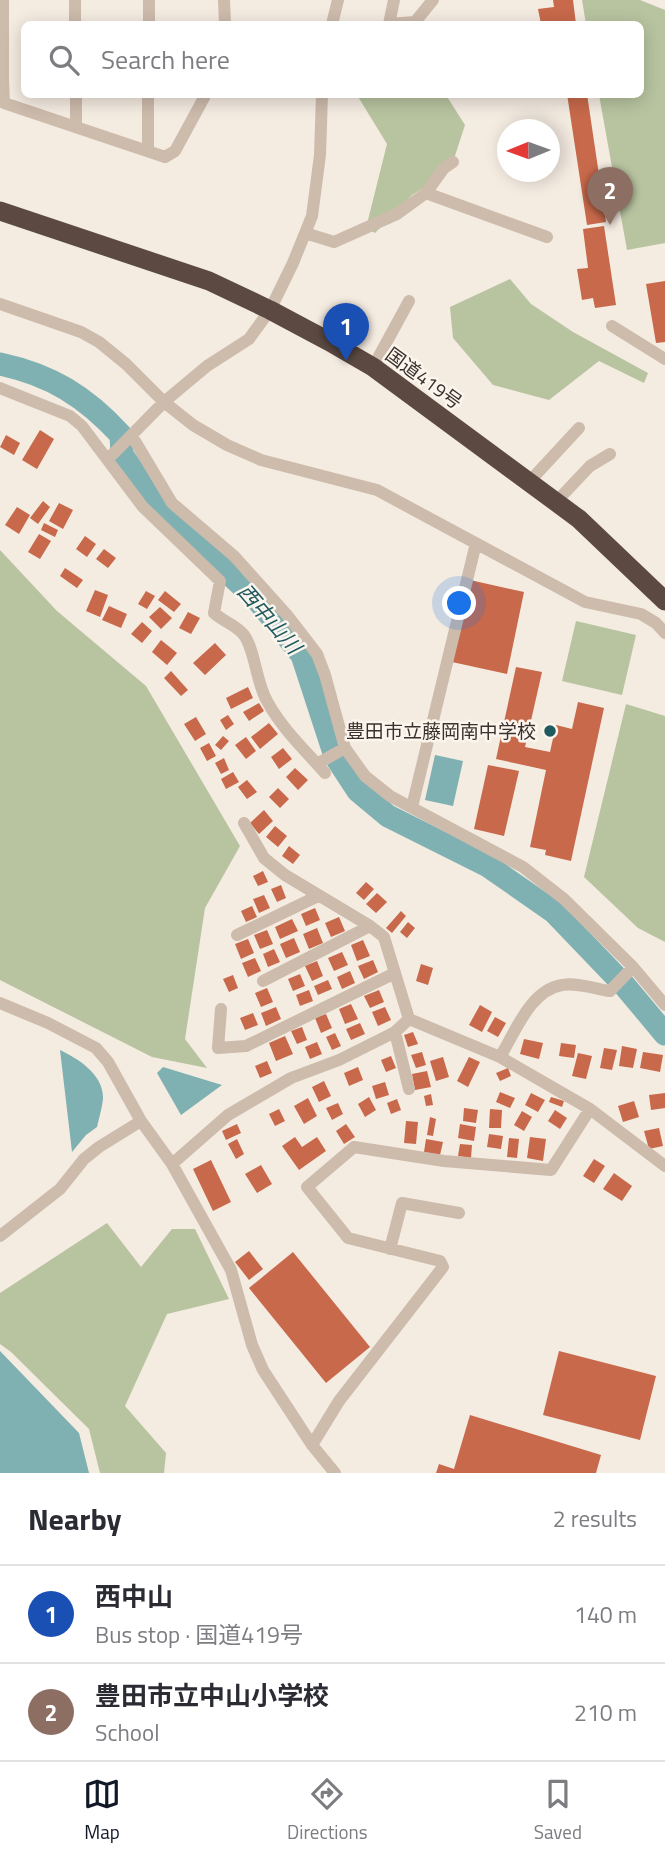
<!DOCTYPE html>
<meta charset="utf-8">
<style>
:root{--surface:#fff;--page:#f7f7f7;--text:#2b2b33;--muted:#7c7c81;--line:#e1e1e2;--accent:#111827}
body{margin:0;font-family:"Titillium Web","Noto Sans JP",sans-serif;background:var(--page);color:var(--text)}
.compass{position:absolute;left:497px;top:119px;width:63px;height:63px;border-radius:50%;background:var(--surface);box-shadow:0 4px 18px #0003;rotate:269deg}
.you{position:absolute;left:460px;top:604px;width:24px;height:24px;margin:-18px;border:5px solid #fff;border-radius:50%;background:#1a73e8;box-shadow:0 0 0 10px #1a73e833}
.badge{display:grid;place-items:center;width:46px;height:46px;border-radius:50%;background:var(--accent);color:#fff;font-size:23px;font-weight:700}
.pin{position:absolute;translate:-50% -58px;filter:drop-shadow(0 2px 4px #0008)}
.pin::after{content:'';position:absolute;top:37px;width:24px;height:21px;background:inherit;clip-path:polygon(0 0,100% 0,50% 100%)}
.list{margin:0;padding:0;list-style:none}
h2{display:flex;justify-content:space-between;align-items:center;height:91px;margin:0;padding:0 28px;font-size:30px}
h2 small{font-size:23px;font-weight:400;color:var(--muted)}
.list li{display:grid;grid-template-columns:46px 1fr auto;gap:21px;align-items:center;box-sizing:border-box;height:98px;padding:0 28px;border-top:2px solid var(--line)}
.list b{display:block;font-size:26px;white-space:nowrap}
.list p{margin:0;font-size:23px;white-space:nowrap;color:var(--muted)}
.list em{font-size:23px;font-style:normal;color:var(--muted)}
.icon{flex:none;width:38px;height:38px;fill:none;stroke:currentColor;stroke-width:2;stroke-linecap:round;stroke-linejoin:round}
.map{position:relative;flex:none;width:665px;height:1473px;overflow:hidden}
.search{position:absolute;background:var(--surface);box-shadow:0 4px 18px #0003;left:21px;right:21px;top:21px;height:77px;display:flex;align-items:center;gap:18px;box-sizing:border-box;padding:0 24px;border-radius:10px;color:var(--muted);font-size:26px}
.sheet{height:287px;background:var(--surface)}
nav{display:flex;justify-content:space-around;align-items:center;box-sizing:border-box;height:98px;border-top:2px solid var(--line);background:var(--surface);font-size:19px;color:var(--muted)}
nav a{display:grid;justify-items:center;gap:4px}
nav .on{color:var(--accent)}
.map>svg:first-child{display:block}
.green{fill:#b8c4a0}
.water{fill:#7fb0b2}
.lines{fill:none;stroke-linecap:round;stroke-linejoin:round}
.river{stroke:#7fb0b2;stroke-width:23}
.building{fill:#c8694b}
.minor{stroke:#cdbbac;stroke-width:12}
.highway{stroke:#5c4a42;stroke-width:19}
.poi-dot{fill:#1f5a5e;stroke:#fbf5ee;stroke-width:2.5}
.labels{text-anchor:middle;stroke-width:5;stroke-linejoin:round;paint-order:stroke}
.street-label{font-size:19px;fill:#3b302b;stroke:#fbf5ee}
.poi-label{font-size:19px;fill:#3b302b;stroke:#fbf5ee;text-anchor:end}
.water-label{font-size:21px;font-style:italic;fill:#1f5a5e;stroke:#fbf5ee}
</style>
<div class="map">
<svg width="665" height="1473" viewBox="0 0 665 1473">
<rect width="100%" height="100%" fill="#f4ebe1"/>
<!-- green -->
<path class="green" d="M582,0H640L665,10V243L627,250L599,95L640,94V24H586Z
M357,95H446L465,125L450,171L412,195L375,233L366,228L387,144Z
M510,279L531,304L573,332L648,373L644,383L599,361L549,400L493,385L453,338L450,307Z
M0,550L57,611L146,686L240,846L205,908L185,1039L207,1068L152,1057L0,980Z
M576,621L636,635L622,695L562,681Z
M626,704L665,716V942L638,928L584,877Z
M107,1223L141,1267L172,1229H195L229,1299L167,1314L125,1406L166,1453L164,1473H100L89,1429L11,1352L0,1344V1293Z"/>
<!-- water -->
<path class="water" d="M435,755L463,761L453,806L425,800Z
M60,1050C79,1059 104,1075 103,1099C102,1108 99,1118 97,1127L86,1135L72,1152Z
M163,1067L222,1085L181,1115L157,1073Z
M0,1351L79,1433L89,1473H0Z"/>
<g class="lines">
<!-- river -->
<path class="river" d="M0,364C51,375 85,396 121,435L122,455L140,480L188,535L259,602L302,655L335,756L358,791L388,816L488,866L554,912L624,985L665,1034"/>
</g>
<!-- building -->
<path class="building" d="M553,0H573L576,24H541L538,9L554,7Z
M567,94H587L606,222L587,225Z
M604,226L616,305L595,308L593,298L582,300L577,269L588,268L583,229Z
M665,281V342L656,343L646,284Z
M40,430L54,439L37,469L22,460Z
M6,435L20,443L14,455L0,447Z
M43,501L50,507L38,524L30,518Z
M59,503L73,510L63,529L49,521Z
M17,507L30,515L19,534L5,525Z
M44,523L58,530L55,537L41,530Z
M39,534L51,541L40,559L28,552Z
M85,536L96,544L87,557L76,549Z
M104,549L116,558L108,568L96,559Z
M65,568L83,580L77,588L60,576Z
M470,580L524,592L507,674L452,662Z
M95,590L108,595L100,617L86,611Z
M146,591L155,596L147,609L138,604Z
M165,591L181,604L174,612L158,600Z
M109,606L127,614L121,628L102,620Z
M160,607L172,618L161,629L149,617Z
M188,612L200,618L191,634L179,628Z
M142,622L152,631L142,643L131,634Z
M161,640L177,653L167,665L152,652Z
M215,643L226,655L205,675L193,663Z
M516,667L542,672L525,747L550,752L556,725L572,729L578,702L604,708L571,861L545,855L546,850L530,847L546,770L496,759Z
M171,671L188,690L181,696L164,678Z
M248,687L253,698L231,709L226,698Z
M259,703L264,711L249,721L243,712Z
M228,715L234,724L226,730L220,720Z
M196,717L206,734L195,741L184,724Z
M269,723L278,734L260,749L251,737Z
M223,736L229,741L221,750L215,745Z
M246,737L256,751L246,759L235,745Z
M209,743L216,756L207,761L200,748Z
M283,748L292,759L279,769L271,757Z
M224,758L229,770L221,774L215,763Z
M488,765L519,771L504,836L474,829Z
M295,768L308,780L298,790L286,777Z
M233,772L239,782L226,789L221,779Z
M247,780L257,792L247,799L238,787Z
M278,788L289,799L280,808L269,797Z
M264,810L273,821L259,834L250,823Z
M275,826L287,836L278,847L266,837Z
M289,846L300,855L293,864L282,856Z
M263,871L268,882L258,886L253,876Z
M366,882L374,889L364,900L356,893Z
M281,885L286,898L277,902L271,889Z
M377,893L387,902L376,913L366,904Z
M264,895L270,908L259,913L253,899Z
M252,906L257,917L246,922L241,911Z
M315,908L320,920L306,926L301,914Z
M401,911L406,916L392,933L386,928Z
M339,917L345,931L331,937L325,923Z
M292,919L298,931L280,939L275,927Z
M408,922L415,928L407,938L400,932Z
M317,928L323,943L309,949L303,934Z
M267,930L273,944L260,949L254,935Z
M294,938L300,952L286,958L280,944Z
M248,939L254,953L241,959L235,944Z
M363,940L370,956L357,961L351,945Z
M274,949L280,962L268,967L263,954Z
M342,952L348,965L334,971L328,958Z
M255,958L261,971L248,977L242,963Z
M373,960L378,972L364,979L358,966Z
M317,961L323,976L312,981L305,966Z
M421,964L433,968L428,985L416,981Z
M350,971L355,983L342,989L337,977Z
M300,974L305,986L293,991L288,979Z
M233,975L238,988L229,992L223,979Z
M328,980L332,989L318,995L314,986Z
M267,988L273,1002L261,1007L255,993Z
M309,990L313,1001L300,1006L296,995Z
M379,990L384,1002L370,1008L364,996Z
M351,1004L358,1019L345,1024L339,1009Z
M480,1005L492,1012L482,1032L469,1025Z
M276,1007L281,1019L266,1026L261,1013Z
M385,1007L391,1020L378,1026L372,1012Z
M253,1013L258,1025L245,1030L240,1018Z
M326,1014L332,1028L321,1033L315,1018Z
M495,1017L506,1023L498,1037L487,1031Z
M360,1023L365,1034L351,1040L346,1029Z
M302,1027L307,1040L297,1044L291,1031Z
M413,1032L418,1044L408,1047L404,1035Z
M335,1033L341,1046L332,1050L326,1037Z
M285,1036L293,1054L276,1061L269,1043Z
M524,1039L543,1043L539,1059L520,1054Z
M317,1042L322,1054L310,1059L305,1047Z
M561,1043L576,1045L574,1058L559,1056Z
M622,1046L637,1049L633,1068L619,1066Z
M604,1048L617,1050L612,1070L600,1068Z
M422,1052L426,1065L416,1068L411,1055Z
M643,1052L663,1055L660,1072L640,1068Z
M578,1053L592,1056L586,1079L572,1076Z
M391,1056L396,1068L386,1072L381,1060Z
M443,1057L449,1077L436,1081L430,1061Z
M469,1057L480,1062L468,1087L457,1081Z
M267,1061L272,1073L260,1078L255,1066Z
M358,1067L363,1080L349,1086L344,1073Z
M508,1068L511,1076L500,1081L496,1073Z
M427,1071L431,1087L415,1090L412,1074Z
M324,1081L331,1096L319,1102L312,1087Z
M385,1082L389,1095L376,1099L372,1086Z
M500,1092L515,1098L510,1108L496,1102Z
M531,1093L545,1100L538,1112L525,1105Z
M665,1093V1108L651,1110L649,1095Z
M431,1094L433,1105L426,1106L424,1096Z
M369,1097L376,1110L365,1117L358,1104Z
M551,1097L564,1101L562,1107L549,1102Z
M308,1098L317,1116L304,1124L294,1106Z
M397,1099L401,1110L391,1114L387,1103Z
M634,1101L639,1117L623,1122L618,1106Z
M338,1103L343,1114L332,1120L326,1108Z
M464,1108L478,1110L476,1123L463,1121Z
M279,1109L285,1121L275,1126L269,1114Z
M490,1109L502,1110L501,1128H489Z
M555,1110L567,1118L560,1129L548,1121Z
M522,1111L532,1117L524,1131L514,1125Z
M430,1117L436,1119L433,1136L427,1135Z
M406,1121L418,1122L416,1144L404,1143Z
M237,1124L241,1133L226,1140L222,1131Z
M346,1124L355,1137L344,1144L336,1131Z
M460,1124L476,1127L474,1141L458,1138Z
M659,1128L663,1146L649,1149L644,1131Z
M489,1134L503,1136L501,1149L487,1147Z
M295,1137L302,1147L317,1137L326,1151L299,1170L282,1146Z
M530,1137L546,1139L543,1161L527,1158Z
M509,1138L519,1139L517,1158L507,1157Z
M237,1139L244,1154L236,1159L228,1144Z
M426,1139L443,1142L440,1155L424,1152Z
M460,1144L472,1145L471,1158L458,1156Z
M594,1159L605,1166L594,1183L583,1176Z
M211,1160L231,1202L213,1211L193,1169Z
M261,1165L272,1184L257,1193L245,1174Z
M614,1173L632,1186L622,1201L603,1189Z
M249,1251L263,1269L249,1280L235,1262Z
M293,1252L370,1347L326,1383L249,1288Z
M559,1351L656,1376L640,1440L543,1415Z
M470,1415L601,1455L596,1473H436L439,1464L454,1469Z"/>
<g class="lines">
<!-- minor -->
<path class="minor" d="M75,0V24
M224,0L225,24
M394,0L389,24L415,22L433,0
M149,24V0
M332,24L338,0
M0,80H3L4,103L165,157L175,151L206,94
M3,80V0
M76,94V127
M148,151V94
M426,193L547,237
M305,233L334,242L397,214L426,193L444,168L453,162
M0,304L81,332L99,342L126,364L164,402L193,425L227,445L261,460L377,490L585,602L641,614L656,623L665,633
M612,326L665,359
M373,367L409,301
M0,388L70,416L82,426L143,507L220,581L214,613C224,622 236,625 244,635C255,650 256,682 267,701C282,729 305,750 325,773
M132,436L172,503L234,556L287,615L317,654L325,675L345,748L365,776L390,796L523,867L564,899L633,967L665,1005
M109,458L164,402L207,366L249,339L270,310L293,263L312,216L320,155L322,94
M529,482L579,428
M556,502L590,466L610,454
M317,764L345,748
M412,807L476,543
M244,823L264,858L285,875L370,926L384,937L409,1019
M237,935L318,896
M263,981L370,926
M0,1003L48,1023L96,1048L108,1062L141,1121L172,1164L231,1270L252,1345L263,1370L312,1445L335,1473
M221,1009L218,1048L246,1046L395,973
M395,1032L409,1089
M500,1057C515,1033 530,990 562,985C576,982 596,989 610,991L633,967
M172,1164L228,1115L291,1078L339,1060L395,1032L409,1019L500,1057L590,1109L665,1166
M0,1236L60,1189L84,1159L99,1147L141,1121
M390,1249L402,1203L459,1213
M312,1445L339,1401L443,1267L440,1261L348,1238L307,1187L354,1147L444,1161L551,1170L590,1109"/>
<!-- highway -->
<path class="highway" d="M0,211L209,281L270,310L330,342L373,367L579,519L665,601"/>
</g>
<!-- markers -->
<circle class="poi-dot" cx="550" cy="731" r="7"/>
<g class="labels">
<!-- street labels -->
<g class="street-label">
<text transform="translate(424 378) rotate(36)" y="7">国道419号</text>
</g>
<!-- poi labels -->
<g class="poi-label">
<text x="536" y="738">豊田市立藤岡南中学校</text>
</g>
<!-- water labels -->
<g class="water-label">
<text transform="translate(269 619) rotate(49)" y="7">西中山川</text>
</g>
</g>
</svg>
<svg class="compass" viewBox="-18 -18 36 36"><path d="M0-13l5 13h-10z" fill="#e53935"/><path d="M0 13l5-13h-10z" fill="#7c7c81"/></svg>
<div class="you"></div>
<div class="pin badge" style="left:346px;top:361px;background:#1a4fb4">1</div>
<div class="pin badge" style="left:610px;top:225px;background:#8d6e63">2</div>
<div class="search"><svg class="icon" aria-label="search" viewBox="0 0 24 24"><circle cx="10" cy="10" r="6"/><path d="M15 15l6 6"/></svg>Search here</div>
</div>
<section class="sheet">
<h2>Nearby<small>2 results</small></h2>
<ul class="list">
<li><span class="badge" style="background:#1a4fb4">1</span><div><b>西中山</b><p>Bus stop · 国道419号</p></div><em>140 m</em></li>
<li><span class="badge" style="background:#8d6e63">2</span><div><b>豊田市立中山小学校</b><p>School</p></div><em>210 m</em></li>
</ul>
</section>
<nav>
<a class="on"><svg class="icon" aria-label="map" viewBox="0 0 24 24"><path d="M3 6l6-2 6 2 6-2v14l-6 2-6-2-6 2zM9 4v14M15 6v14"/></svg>Map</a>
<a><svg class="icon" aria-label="directions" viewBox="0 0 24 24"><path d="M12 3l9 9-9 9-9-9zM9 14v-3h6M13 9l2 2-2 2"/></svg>Directions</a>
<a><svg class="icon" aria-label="saved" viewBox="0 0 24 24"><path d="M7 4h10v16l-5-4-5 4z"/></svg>Saved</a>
</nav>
